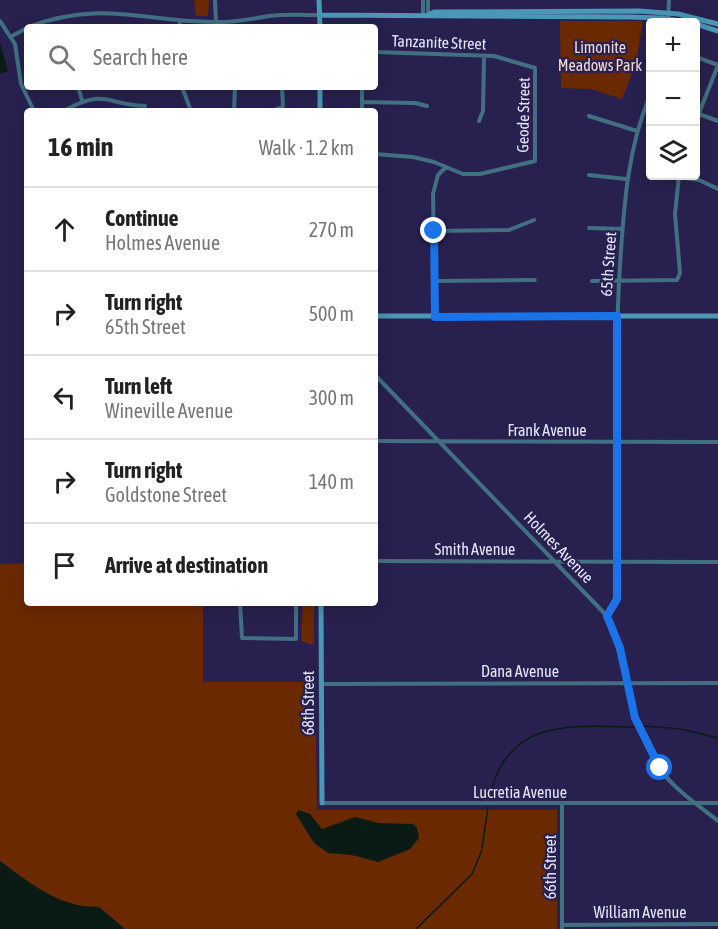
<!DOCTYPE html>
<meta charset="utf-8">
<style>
:root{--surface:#fff;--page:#f2f2f2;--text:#222;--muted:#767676;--line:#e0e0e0}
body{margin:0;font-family:"Asap Condensed",sans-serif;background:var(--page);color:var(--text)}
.controls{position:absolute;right:18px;top:18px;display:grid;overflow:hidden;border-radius:6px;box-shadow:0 3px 15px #0003}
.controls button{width:54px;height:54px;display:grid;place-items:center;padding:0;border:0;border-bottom:2px solid var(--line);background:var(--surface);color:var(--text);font:30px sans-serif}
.stop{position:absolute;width:18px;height:18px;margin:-14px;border:4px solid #1a73e8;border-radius:50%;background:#fff}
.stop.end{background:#1a73e8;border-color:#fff;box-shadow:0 2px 6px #0008}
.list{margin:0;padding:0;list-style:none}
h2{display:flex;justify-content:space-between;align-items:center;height:78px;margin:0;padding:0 24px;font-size:26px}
h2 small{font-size:20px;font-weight:400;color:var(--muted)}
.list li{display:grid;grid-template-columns:39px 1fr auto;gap:18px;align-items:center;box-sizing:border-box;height:84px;padding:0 24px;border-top:2px solid var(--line)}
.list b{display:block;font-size:22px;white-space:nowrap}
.list p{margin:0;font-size:20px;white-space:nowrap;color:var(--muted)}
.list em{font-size:20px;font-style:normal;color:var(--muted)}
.icon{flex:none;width:33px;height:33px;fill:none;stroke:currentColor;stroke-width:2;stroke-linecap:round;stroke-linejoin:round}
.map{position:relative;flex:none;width:718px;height:929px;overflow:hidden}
.search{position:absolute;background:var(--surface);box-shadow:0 3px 15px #0003;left:24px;top:24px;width:354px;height:66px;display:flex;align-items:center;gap:15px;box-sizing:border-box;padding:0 21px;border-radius:6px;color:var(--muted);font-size:22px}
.panel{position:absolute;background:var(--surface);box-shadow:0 3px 15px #0003;left:24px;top:108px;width:354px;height:498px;border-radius:6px}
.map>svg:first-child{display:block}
.green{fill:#6b2900}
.water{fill:#0a1a14}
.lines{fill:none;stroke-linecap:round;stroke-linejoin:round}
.stream{stroke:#0a1a14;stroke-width:1.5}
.street{stroke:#427083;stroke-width:4}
.secondary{stroke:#4a97b6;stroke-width:5}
.route{stroke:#1a73e8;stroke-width:8}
.labels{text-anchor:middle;stroke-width:4.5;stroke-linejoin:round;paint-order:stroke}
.street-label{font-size:16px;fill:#e5e5fd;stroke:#282150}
.park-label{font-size:16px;fill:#f2d9cd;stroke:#282150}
</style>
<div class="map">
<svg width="718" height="929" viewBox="0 0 718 929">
<rect width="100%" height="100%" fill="#282150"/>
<!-- green -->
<path class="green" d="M194,0H209L208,16H196Z
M560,21H643L636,63L622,99L591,89L561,88Z
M27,563V603H203V682H315L317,810H557V929H125L99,907C59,908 30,883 0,861V564Z
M303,603H314V645L301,641Z"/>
<!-- water -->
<path class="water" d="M0,42L8,71L0,74Z
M298,810L310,814L322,829L355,817L378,823L413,824L417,828L419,838L410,849L378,862L352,855L328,853L314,843L296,814Z
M0,861C30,883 59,908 99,907L125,929H0Z"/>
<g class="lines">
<!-- stream -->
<path class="stream" d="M644,726L681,729L718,738
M490,796C507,718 570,726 634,727
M482,848L488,807
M416,929L472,874L482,850"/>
<!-- street -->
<path class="street" d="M215,0L216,22
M423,0V15
M428,0V14
M0,21L15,44L21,84L34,111
M668,22L669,0
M28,27C100,0 141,21 213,22C232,23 250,19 269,16C285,14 303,15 319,15
M179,27L180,21
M12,36L27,28
M375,52L494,56L535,68V161L480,174H463L434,162L413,157L375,154
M696,57L718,65
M78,87L82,100
M182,87L191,111
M362,102L415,103L427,106
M63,111C108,88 102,104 145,106
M234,111L235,87
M272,111L283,107L282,87
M362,111V87
M699,114L718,121
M589,116L637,131
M479,121L483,111L484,56
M696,121L718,65
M589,175L626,179
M679,177L699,180L718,189
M589,228L622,229
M434,231L509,230L534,220
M435,281L535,280
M592,281L677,280L680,273L675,214L679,176
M435,317L433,194L438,175L446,167
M375,375L607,616C628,667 629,722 659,768C674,789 698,805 718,821
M375,441L718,442
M375,561L718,562
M240,603L242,638L296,639V603
M607,616L617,599C619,488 613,376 620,265C624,206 627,151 650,95
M322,684L718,683
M322,803H718
M562,804V929
M562,925L718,924"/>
<!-- secondary -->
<path class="secondary" d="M319,0L320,27
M320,15L630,17L661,18L688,22
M428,15L434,12L639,11L678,14L718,24
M696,24L718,31
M320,87V111
M375,316H718
M321,603L322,803"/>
</g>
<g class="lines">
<!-- route -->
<path class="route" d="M434,231L435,317L617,316V599L607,616L620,648L635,718L660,768"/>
</g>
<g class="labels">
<!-- street labels -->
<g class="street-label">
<text transform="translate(439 42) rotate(2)" y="6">Tanzanite Street</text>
<text transform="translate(523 115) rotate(-89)" y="6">Geode Street</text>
<text transform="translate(608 264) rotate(-86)" y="6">65th Street</text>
<text x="547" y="436">Frank Avenue</text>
<text transform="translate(559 547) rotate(46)" y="6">Holmes Avenue</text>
<text x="475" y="555">Smith Avenue</text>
<text x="520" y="677">Dana Avenue</text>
<text transform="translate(308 703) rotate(-90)" y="6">68th Street</text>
<text x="520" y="798">Lucretia Avenue</text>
<text transform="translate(550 867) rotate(-90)" y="6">66th Street</text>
<text x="640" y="918">William Avenue</text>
</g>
<!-- park labels -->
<g class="park-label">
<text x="600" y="53">Limonite<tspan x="600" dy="18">Meadows Park</tspan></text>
</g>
</g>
</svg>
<div class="controls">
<button>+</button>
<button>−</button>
<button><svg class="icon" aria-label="layers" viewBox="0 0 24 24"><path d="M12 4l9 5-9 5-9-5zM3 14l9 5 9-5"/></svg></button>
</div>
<div class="stop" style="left:660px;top:768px"></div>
<div class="stop end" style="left:434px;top:231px"></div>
<div class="search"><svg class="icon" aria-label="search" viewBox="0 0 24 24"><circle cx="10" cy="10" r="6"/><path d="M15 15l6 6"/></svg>Search here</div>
<section class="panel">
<h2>16 min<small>Walk · 1.2 km</small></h2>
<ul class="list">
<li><svg class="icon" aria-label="ahead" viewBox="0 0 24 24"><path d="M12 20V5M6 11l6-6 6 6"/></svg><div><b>Continue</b><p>Holmes Avenue</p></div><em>270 m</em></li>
<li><svg class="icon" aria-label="right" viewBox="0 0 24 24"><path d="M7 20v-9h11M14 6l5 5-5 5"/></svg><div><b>Turn right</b><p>65th Street</p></div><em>500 m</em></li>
<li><svg class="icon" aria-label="left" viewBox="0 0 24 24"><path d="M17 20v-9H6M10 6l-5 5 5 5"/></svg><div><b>Turn left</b><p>Wineville Avenue</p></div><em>300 m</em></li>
<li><svg class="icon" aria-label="right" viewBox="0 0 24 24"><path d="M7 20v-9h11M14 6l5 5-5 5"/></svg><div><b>Turn right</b><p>Goldstone Street</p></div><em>140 m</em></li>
<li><svg class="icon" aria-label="arrive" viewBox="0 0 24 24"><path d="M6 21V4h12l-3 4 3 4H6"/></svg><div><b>Arrive at destination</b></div></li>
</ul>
</section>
</div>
